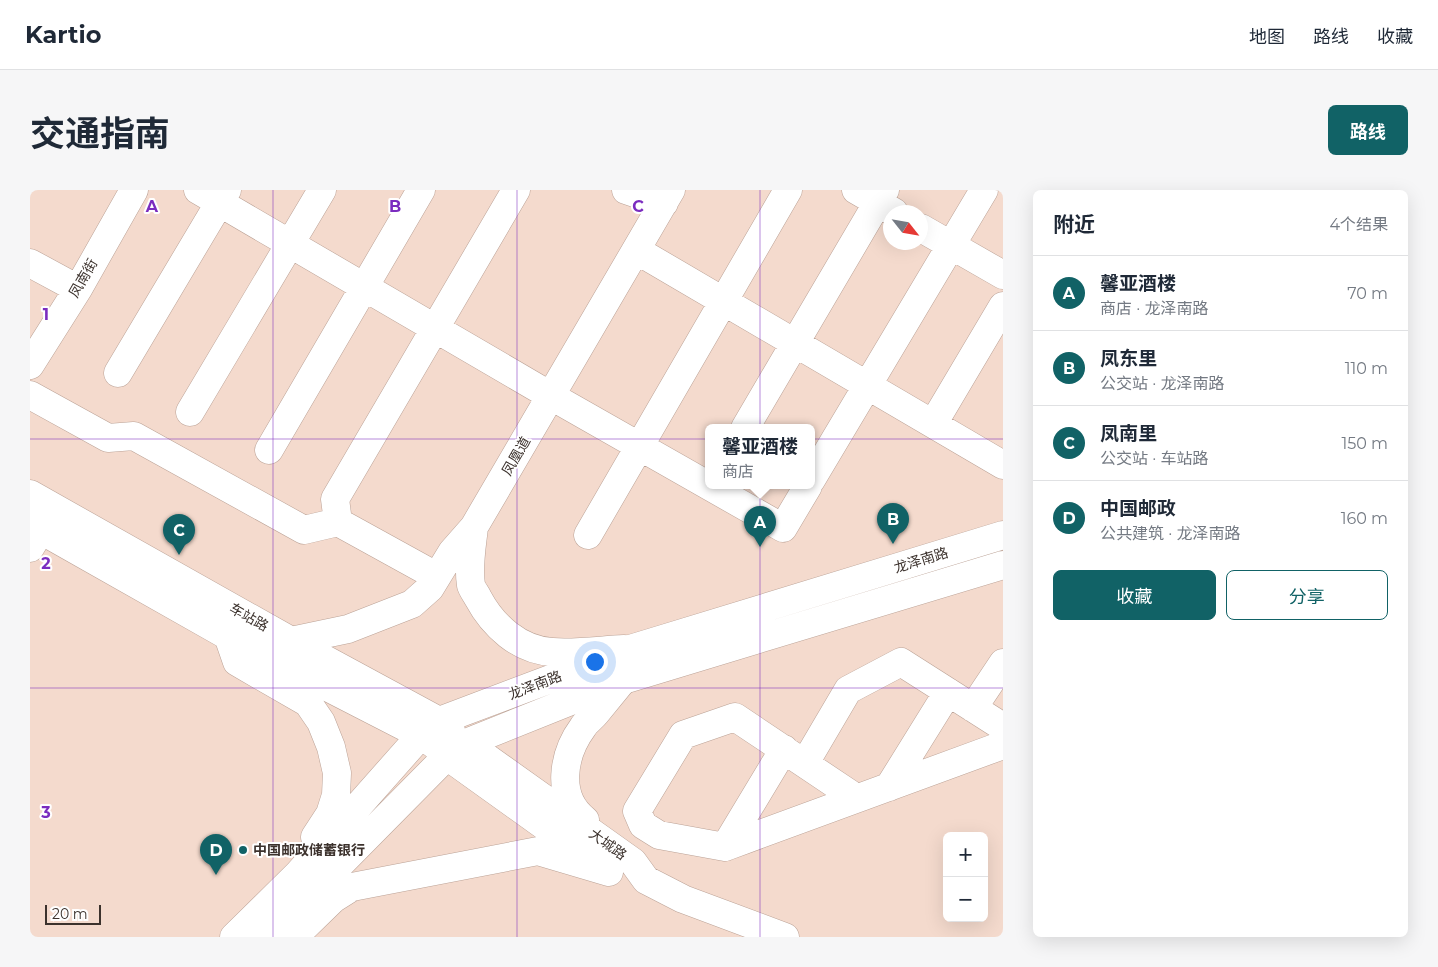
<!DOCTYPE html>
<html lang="zh">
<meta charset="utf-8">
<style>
:root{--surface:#fff;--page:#f6f6f7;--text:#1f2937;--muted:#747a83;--line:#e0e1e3;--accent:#116266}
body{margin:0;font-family:Montserrat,"Noto Sans SC",sans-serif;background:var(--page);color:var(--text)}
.controls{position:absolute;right:15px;bottom:15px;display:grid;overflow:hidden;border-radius:8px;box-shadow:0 5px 20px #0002}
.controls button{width:45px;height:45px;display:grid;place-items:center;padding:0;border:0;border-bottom:1px solid var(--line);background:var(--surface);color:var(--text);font:25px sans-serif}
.compass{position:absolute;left:853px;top:15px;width:45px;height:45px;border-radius:50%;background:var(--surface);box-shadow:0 5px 20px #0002;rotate:121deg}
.scale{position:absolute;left:15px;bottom:12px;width:56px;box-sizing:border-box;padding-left:5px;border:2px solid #3c322d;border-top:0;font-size:14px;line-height:18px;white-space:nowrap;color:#3c322d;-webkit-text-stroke:4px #fff;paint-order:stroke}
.you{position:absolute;left:564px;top:471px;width:18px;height:18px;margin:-12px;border:4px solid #fff;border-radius:50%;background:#1a73e8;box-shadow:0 0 0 8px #1a73e833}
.badge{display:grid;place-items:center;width:32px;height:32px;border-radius:50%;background:var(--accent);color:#fff;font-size:16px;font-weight:700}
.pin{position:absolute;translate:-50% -41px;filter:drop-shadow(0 1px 2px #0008)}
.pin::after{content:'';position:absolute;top:26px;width:18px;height:15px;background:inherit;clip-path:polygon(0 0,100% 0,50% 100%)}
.popup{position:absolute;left:675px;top:234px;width:110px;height:65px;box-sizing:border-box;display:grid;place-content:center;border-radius:8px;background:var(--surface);filter:drop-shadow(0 1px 4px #0005);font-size:16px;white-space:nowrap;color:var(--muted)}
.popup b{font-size:19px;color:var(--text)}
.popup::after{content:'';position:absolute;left:50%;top:100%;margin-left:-10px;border:10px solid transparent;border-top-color:var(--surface)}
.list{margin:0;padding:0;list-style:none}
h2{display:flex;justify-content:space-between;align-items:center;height:65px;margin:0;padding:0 20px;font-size:21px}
h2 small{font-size:16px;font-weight:400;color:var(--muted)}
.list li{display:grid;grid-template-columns:32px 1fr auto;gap:15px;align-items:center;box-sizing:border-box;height:75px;padding:0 20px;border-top:1px solid var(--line)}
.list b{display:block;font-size:19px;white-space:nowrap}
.list p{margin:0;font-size:16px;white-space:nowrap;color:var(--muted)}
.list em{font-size:16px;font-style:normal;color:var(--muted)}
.actions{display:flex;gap:10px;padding:15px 20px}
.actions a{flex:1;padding:11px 0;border:1px solid var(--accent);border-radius:8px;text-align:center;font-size:18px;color:var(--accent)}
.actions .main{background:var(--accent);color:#fff}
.map{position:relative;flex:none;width:973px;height:747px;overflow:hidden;border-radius:8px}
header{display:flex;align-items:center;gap:30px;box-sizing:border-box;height:70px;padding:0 25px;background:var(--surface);border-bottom:1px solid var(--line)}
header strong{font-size:24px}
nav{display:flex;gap:28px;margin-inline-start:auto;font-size:18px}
.intro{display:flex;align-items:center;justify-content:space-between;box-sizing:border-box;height:120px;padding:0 30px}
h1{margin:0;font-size:35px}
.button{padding:12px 22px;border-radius:8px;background:var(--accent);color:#fff;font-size:18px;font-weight:700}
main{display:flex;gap:30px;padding:0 30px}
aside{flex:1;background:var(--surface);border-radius:8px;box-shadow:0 5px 20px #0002}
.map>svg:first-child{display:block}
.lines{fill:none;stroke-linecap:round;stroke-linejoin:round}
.minor-casing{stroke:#bba296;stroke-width:29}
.major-casing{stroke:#bba296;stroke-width:29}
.minor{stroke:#fff;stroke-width:28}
.major{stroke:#fff;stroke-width:28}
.grid{fill:none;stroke:#7b2cbf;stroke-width:1;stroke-opacity:0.55}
.poi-dot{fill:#116266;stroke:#fff;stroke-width:2}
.labels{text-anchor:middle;stroke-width:4;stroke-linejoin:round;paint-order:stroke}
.street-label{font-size:14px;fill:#3c322d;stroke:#fff}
.poi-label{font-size:14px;font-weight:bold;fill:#3c322d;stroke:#fff;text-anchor:start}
.grid-label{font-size:16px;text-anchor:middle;font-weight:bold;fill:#7b2cbf;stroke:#fff;stroke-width:4;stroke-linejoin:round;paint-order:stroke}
</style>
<header>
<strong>Kartio</strong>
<nav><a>地图</a><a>路线</a><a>收藏</a></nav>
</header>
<div class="intro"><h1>交通指南</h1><a class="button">路线</a></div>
<main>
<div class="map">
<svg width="973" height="747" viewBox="0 0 973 747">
<rect width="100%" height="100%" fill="#f4dacd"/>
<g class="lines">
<defs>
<path id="minor" d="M168,0L521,206L753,338L778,296
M596,0L634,13
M826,0L864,22
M891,38L973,85
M606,60L973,275
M0,73L48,99
M0,175L48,99L104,0
M88,183L197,0
M0,205L78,248L104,246L274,340L308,332
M160,222L292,0
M903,234L973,116
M715,238L855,0
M239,260L391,0
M781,290L954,0
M444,337C442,356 438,376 441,395C442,399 446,404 448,408C463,436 489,460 522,462C545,464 571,460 594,459
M558,345L758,0
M0,358L11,340
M406,386L308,332L305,309L486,0
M261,451L318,439L382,414L400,398L422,362L444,337L641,0
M943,518L973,473
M436,553L603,672L616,690L653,709L755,747
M417,566L562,670
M775,573L818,500L871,472L973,537
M859,597L918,502
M826,608L705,527L653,545L607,621L613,635L629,645L695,657L973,555
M555,630C525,607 533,564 553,537C556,532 562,528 566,523C575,512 584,501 593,490
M695,657L754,559
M264,747L303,709L322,697L508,661L579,682"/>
<path id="major" d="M0,304L261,451L409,531L421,541
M0,334L198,446L391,545L405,555
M198,446L207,472L278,513L291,532L301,557L307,583L306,605L300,624L285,647
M204,747L268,684L391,545L409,531L600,459L973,345
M238,747L417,566L436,553L593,490L973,375"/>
</defs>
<!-- minor casing -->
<use href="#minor" class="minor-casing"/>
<!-- major casing -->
<use href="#major" class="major-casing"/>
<!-- minor -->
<use href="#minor" class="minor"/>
<!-- major -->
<use href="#major" class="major"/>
</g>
<!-- grid -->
<path class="grid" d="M243,0V747M487,0V747M730,0V747M0,249H973M0,498H973"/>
<!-- markers -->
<circle class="poi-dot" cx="213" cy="660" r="5"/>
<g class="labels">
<!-- street labels -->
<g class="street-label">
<text transform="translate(53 88) rotate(-60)" y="5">凤南街</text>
<text transform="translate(486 266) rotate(-60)" y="5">凤凰道</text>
<text transform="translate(891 370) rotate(-17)" y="5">龙泽南路</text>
<text transform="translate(219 427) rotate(29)" y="5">车站路</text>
<text transform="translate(505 495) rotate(-21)" y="5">龙泽南路</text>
<text transform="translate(578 654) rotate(36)" y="5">大城路</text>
</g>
<!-- poi labels -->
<g class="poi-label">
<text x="223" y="665">中国邮政储蓄银行</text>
</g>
</g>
<g class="grid-label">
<text x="122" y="22">A</text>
<text x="365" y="22">B</text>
<text x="608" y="22">C</text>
<text x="16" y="130">1</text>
<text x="16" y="379">2</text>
<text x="16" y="628">3</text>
</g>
</svg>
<div class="controls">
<button>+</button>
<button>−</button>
</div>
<svg class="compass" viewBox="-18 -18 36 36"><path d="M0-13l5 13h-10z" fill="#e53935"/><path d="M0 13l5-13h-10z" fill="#747a83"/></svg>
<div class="scale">20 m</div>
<div class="you"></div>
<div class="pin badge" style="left:730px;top:357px">A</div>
<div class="popup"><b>馨亚酒楼</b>商店</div>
<div class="pin badge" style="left:863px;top:354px">B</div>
<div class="pin badge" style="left:149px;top:365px">C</div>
<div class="pin badge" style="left:186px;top:685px">D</div>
</div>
<aside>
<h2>附近<small>4个结果</small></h2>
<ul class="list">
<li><span class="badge">A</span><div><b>馨亚酒楼</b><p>商店 · 龙泽南路</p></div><em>70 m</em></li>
<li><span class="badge">B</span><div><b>凤东里</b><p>公交站 · 龙泽南路</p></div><em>110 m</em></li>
<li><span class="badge">C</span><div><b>凤南里</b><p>公交站 · 车站路</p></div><em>150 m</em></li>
<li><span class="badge">D</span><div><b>中国邮政</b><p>公共建筑 · 龙泽南路</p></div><em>160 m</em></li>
</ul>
<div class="actions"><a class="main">收藏</a><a>分享</a></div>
</aside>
</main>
